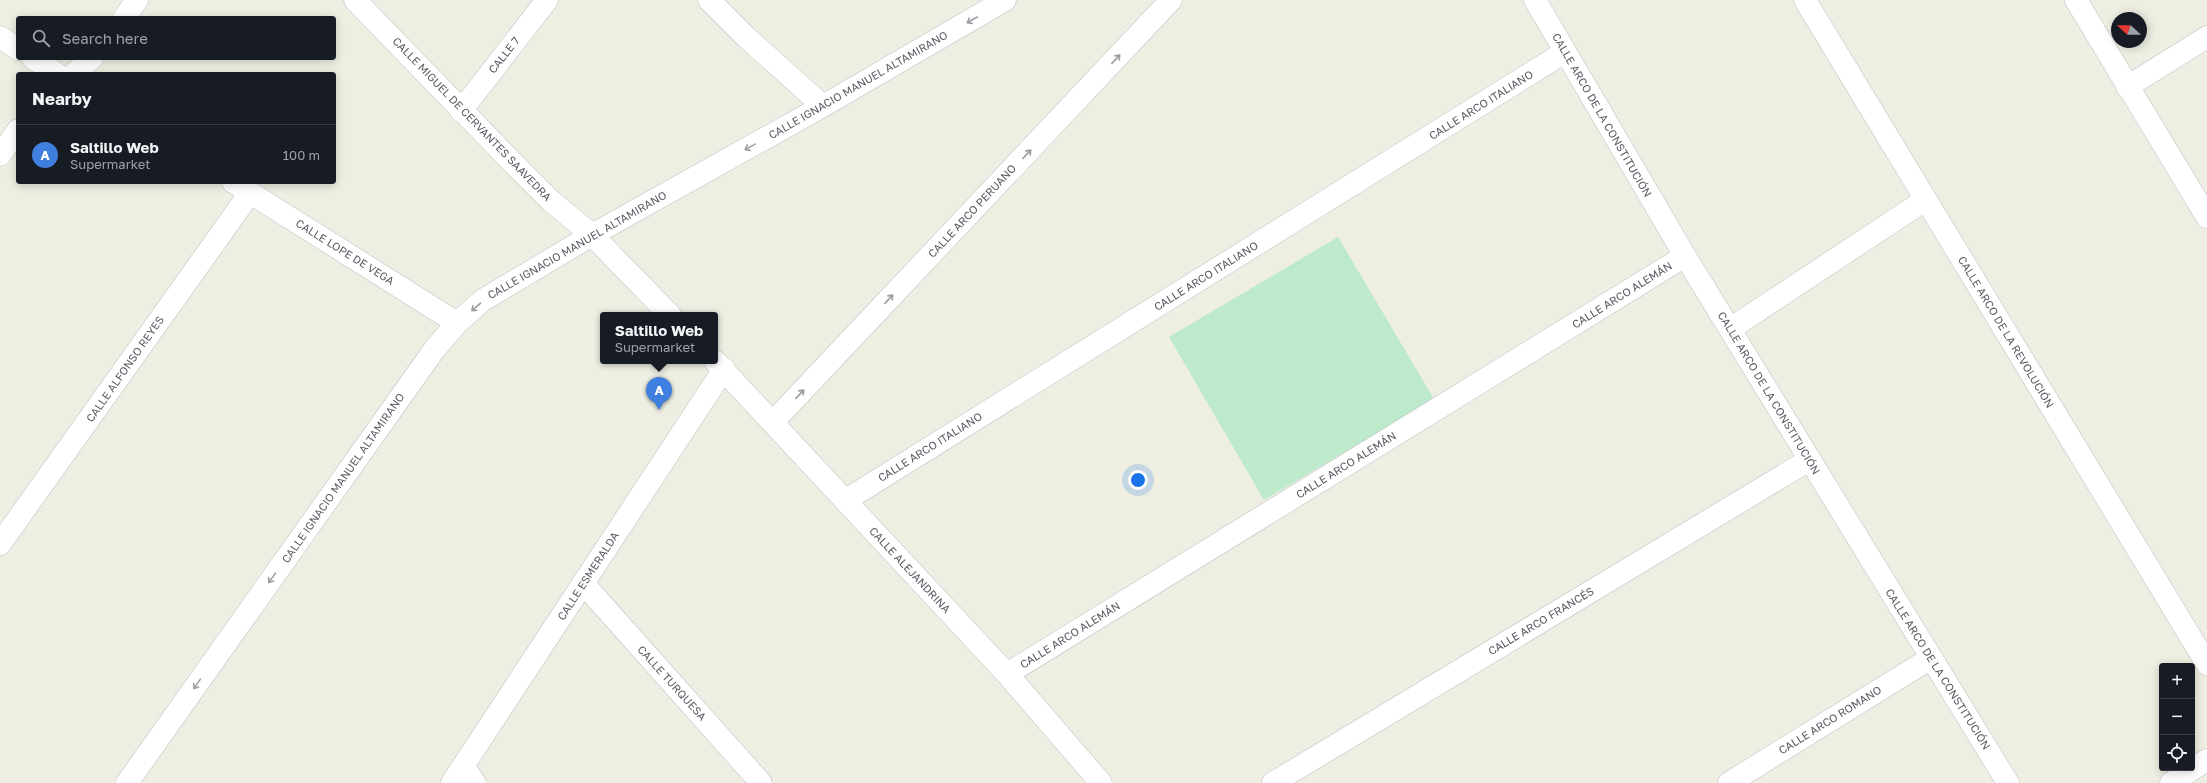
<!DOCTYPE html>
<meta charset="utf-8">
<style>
:root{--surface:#171b24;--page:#242831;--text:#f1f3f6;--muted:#9ea1a6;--line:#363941;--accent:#fb731d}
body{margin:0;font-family:"Golos Text",sans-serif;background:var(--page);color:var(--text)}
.controls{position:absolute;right:12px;bottom:12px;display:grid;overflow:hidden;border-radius:4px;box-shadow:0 2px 10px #0003}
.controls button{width:36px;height:36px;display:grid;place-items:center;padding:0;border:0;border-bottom:1px solid var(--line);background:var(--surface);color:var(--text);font:20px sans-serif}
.compass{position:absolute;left:2111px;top:12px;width:36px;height:36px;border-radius:50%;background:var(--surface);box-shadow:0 2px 10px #0003;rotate:291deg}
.you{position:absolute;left:1138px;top:480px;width:14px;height:14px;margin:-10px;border:3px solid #fff;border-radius:50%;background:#1a73e8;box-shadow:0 0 0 6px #1a73e833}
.badge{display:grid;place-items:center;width:26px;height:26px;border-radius:50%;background:var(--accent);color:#fff;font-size:13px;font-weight:700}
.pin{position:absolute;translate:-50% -33px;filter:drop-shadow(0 1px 2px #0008)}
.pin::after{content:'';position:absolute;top:21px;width:14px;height:12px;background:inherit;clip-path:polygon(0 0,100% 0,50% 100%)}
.popup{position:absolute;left:600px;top:312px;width:118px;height:52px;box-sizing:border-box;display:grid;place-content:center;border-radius:4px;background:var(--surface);filter:drop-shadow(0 1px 3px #0005);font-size:13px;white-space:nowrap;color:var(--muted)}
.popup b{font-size:15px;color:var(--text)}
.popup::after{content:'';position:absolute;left:50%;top:100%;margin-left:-8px;border:8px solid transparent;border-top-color:var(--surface)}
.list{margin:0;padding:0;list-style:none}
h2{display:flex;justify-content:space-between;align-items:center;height:52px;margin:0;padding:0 16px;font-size:17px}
h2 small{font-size:13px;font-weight:400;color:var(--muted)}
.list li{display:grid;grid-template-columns:26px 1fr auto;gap:12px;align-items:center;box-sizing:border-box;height:60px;padding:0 16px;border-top:1px solid var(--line)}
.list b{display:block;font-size:15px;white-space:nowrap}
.list p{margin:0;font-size:13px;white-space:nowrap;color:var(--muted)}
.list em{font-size:13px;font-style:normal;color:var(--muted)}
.icon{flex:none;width:22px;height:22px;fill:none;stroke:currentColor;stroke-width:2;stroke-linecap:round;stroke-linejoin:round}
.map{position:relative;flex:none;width:2207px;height:783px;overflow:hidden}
.search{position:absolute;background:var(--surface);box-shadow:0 2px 10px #0003;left:16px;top:16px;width:320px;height:44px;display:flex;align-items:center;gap:10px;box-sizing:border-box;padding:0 14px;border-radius:4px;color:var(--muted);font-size:15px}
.panel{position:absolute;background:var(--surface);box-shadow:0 2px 10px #0003;left:16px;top:72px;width:320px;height:112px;border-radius:4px}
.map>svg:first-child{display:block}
.green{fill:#bceaca}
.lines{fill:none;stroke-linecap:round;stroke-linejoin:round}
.street-casing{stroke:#bdbec5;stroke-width:23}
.street{stroke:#fff;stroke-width:22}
.oneway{stroke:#9d9da3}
.labels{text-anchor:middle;stroke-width:3;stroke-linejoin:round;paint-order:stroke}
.street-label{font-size:11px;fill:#5b5c65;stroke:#fff}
</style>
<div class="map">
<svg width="2207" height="783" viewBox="0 0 2207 783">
<rect width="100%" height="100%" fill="#eeefe2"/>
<!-- green -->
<path class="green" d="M1338,237L1434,399L1264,500L1169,337Z"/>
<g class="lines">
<defs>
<path id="street" d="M355,0L514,164L551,201L592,235L670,315
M709,0L746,37L823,106
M1535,0L1685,256L2008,783
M1805,0L2207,664
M2076,0L2207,217
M124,18L137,0
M0,37L18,49
M33,58L57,74
M74,74L92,58
M2127,87L2207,37
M461,111L547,0
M0,155L18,130
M233,182L457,323
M1730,329L1925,200
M715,361L1007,674L1101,783
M773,422L1171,0
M846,500L1565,52
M0,544L250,193
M583,583L761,783
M1007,674L1685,256
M463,766L475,783
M127,783L434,350L457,323L483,300L592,235L823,106L1005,0
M452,783L724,369
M1273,783L1809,460
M1729,783L1931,658
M2171,783L2207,760"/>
</defs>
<!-- street casing -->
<use href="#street" class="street-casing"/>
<!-- street -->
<use href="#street" class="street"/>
</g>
<!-- one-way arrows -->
<defs><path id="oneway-shaft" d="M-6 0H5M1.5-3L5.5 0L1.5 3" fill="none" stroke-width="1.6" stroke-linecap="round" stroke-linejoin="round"/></defs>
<g class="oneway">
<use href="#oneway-shaft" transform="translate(972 20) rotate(150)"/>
<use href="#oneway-shaft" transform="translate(1116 59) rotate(-47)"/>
<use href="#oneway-shaft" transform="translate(750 147) rotate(151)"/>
<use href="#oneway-shaft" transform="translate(1027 154) rotate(-47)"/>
<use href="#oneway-shaft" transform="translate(889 299) rotate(-47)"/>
<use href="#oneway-shaft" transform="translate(476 307) rotate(139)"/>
<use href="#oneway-shaft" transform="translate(800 394) rotate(-47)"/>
<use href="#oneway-shaft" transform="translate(272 578) rotate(125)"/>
<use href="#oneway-shaft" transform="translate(197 684) rotate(125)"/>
</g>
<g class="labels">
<!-- street labels -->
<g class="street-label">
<text transform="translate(504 55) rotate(-52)" y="4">CALLE 7</text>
<text transform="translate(858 85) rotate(-30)" y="4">CALLE IGNACIO MANUEL ALTAMIRANO</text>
<text transform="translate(1481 105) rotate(-32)" y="4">CALLE ARCO ITALIANO</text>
<text transform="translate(1602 115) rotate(60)" y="4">CALLE ARCO DE LA CONSTITUCIÓN</text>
<text transform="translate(472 119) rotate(46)" y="4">CALLE MIGUEL DE CERVANTES SAAVEDRA</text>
<text transform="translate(972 211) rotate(-47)" y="4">CALLE ARCO PERUANO</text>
<text transform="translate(577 245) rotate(-30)" y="4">CALLE IGNACIO MANUEL ALTAMIRANO</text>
<text transform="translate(345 252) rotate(32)" y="4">CALLE LOPE DE VEGA</text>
<text transform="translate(1206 276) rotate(-32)" y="4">CALLE ARCO ITALIANO</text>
<text transform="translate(1622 295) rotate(-32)" y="4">CALLE ARCO ALEMÁN</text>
<text transform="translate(2006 332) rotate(59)" y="4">CALLE ARCO DE LA REVOLUCIÓN</text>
<text transform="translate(125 369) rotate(-55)" y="4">CALLE ALFONSO REYES</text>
<text transform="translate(1769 393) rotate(59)" y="4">CALLE ARCO DE LA CONSTITUCIÓN</text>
<text transform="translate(930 447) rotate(-32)" y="4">CALLE ARCO ITALIANO</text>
<text transform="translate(1346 465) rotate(-32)" y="4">CALLE ARCO ALEMÁN</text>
<text transform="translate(343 478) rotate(-55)" y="4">CALLE IGNACIO MANUEL ALTAMIRANO</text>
<text transform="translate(910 570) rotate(47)" y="4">CALLE ALEJANDRINA</text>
<text transform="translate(588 576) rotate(-57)" y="4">CALLE ESMERALDA</text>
<text transform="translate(1541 621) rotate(-31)" y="4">CALLE ARCO FRANCÉS</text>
<text transform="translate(1070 635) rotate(-32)" y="4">CALLE ARCO ALEMÁN</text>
<text transform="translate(1938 669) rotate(58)" y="4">CALLE ARCO DE LA CONSTITUCIÓN</text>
<text transform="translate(672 683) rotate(48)" y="4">CALLE TURQUESA</text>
<text transform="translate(1830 720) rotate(-32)" y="4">CALLE ARCO ROMANO</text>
</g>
</g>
</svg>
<div class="controls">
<button>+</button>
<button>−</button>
<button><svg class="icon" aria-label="locate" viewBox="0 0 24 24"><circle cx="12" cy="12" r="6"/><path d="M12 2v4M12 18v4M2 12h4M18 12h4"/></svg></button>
</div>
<svg class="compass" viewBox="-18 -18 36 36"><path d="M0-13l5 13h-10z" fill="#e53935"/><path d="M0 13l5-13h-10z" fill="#9ea1a6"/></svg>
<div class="you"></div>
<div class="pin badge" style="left:659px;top:410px;background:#3f7fe0">A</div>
<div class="popup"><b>Saltillo Web</b>Supermarket</div>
<div class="search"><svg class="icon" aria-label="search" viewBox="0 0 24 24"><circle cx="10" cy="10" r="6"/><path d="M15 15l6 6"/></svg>Search here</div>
<section class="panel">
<h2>Nearby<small></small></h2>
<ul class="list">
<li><span class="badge" style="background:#3f7fe0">A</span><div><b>Saltillo Web</b><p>Supermarket</p></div><em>100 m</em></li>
</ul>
</section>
</div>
